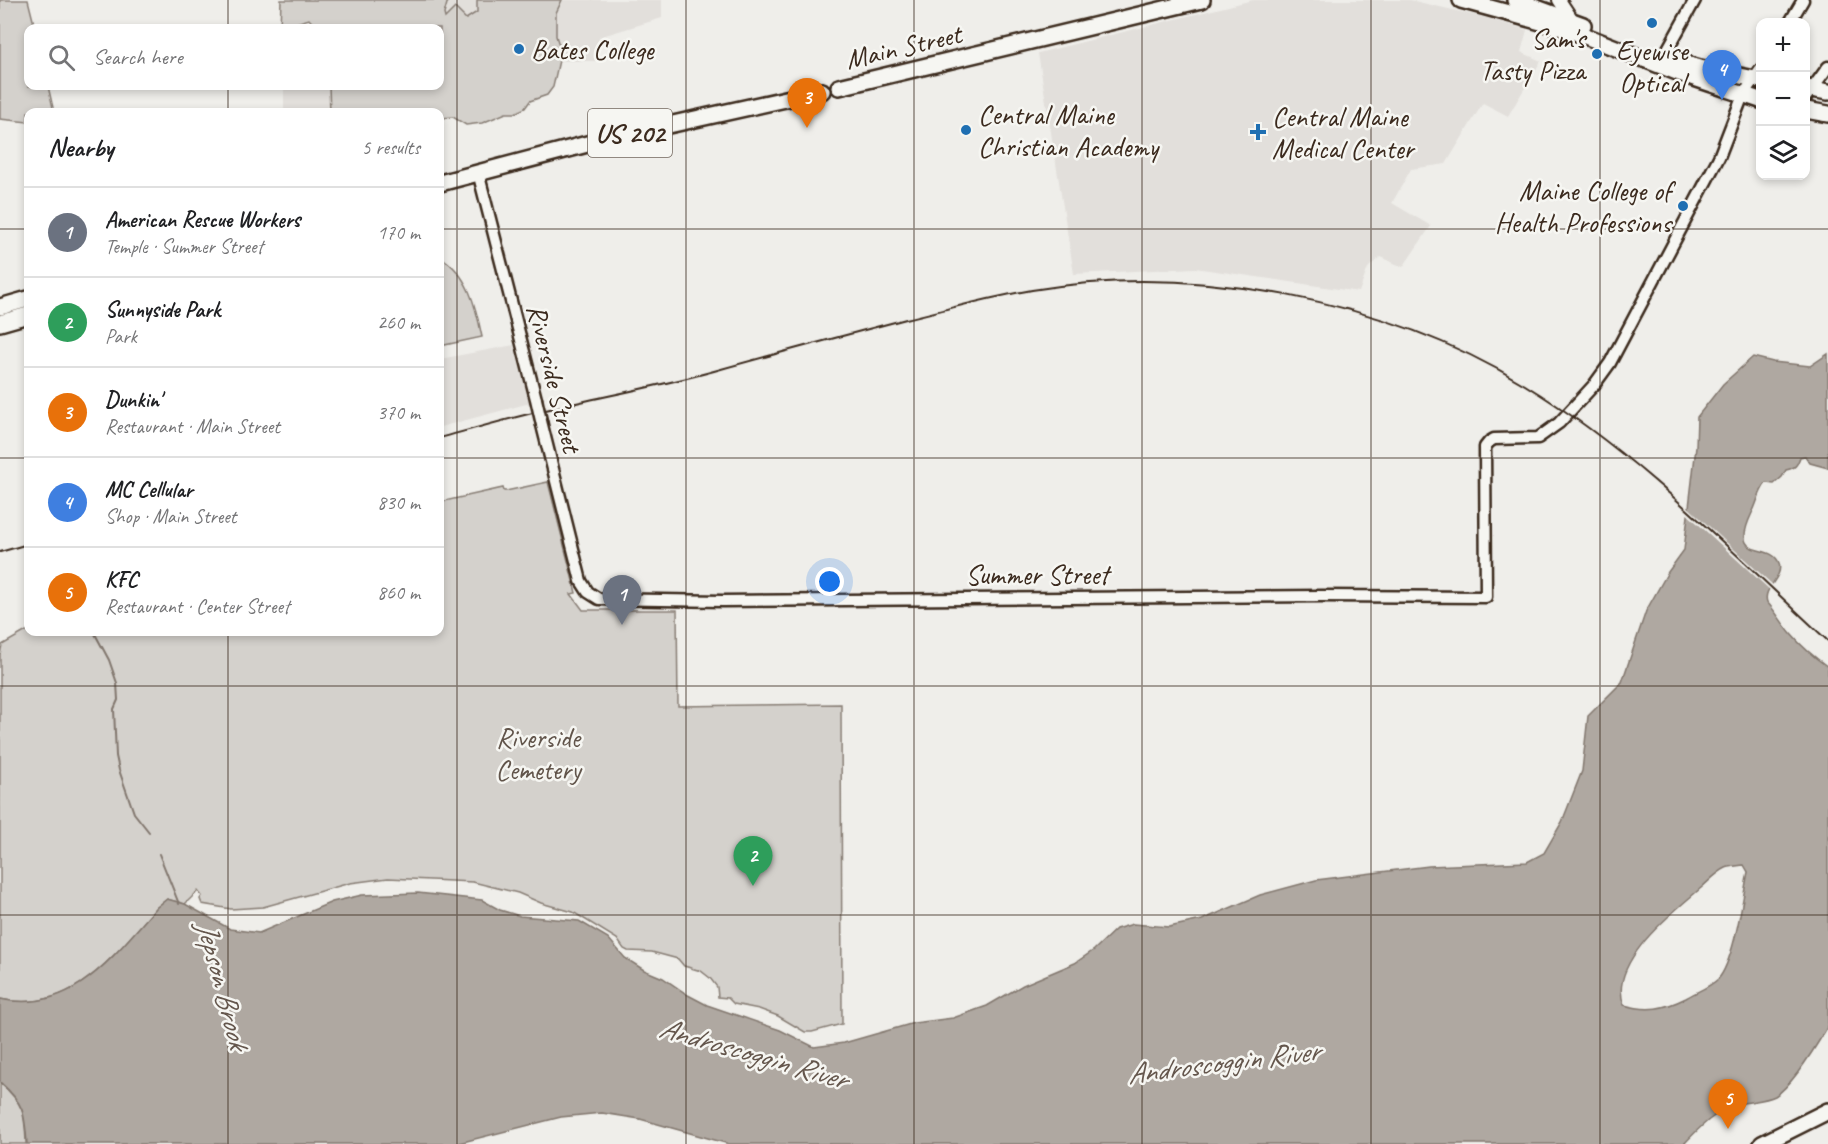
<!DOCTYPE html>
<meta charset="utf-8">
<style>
:root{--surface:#fff;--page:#f2f2f2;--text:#202124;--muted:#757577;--line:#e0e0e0;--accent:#7c3aed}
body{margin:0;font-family:Caveat,sans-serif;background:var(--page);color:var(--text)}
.controls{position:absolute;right:18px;top:18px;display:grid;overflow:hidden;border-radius:12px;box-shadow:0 3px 9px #0003}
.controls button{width:54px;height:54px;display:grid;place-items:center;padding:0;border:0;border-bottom:2px solid var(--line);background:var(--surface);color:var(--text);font:30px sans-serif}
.you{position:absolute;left:830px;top:582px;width:21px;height:21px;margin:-15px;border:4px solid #fff;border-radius:50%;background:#1a73e8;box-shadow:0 0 0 9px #1a73e833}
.badge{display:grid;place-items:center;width:39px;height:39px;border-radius:50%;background:var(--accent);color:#fff;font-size:20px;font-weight:700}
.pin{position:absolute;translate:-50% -50px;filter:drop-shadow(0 2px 3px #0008)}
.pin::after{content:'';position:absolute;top:32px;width:21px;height:18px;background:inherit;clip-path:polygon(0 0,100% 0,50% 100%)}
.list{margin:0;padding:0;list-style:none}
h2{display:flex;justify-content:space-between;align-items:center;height:78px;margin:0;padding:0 24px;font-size:26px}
h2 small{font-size:20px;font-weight:400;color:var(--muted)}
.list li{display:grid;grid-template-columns:39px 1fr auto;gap:18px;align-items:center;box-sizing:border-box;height:90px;padding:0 24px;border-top:2px solid var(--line)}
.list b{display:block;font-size:22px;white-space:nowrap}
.list p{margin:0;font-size:20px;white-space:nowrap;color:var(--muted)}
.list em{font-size:20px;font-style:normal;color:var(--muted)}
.icon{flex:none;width:33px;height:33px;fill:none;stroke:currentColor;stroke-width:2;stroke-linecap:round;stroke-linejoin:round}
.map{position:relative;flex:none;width:1828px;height:1144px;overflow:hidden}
.search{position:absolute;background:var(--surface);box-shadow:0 3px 9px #0003;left:24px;top:24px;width:420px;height:66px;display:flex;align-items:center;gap:15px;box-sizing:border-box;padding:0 21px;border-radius:12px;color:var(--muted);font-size:22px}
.panel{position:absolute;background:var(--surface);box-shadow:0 3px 9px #0003;left:24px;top:108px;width:420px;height:528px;border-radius:12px}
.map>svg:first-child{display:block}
.built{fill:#e2dfdb}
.green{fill:#d4d1cc;stroke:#887e75;stroke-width:1.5}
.water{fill:#afa8a1;stroke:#81766d;stroke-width:1.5;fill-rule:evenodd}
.pier{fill:#efeeea}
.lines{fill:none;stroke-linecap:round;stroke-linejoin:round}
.stream{stroke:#81766d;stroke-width:2}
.minor-casing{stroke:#3b2a1e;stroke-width:15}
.major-casing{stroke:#3b2a1e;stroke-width:16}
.highway-casing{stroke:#3b2a1e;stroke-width:20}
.minor{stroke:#f6f6f2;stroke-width:10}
.major{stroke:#f6f6f2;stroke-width:12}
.highway{stroke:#f6f6f2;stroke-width:15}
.rail{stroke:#3b2a1e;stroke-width:2}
.minor-bridge-casing{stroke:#3b2a1e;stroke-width:15;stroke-linecap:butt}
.minor-bridge{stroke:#f6f6f2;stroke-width:10}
.grid{fill:none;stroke:#3b2a1e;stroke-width:1.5;stroke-opacity:0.55}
.poi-dot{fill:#1f6fb2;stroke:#f6f6f2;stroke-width:2}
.labels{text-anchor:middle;stroke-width:5;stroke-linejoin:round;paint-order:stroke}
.shield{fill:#f6f6f2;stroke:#73675e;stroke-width:1.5}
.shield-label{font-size:27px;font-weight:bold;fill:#3b2a1e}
.poi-label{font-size:28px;fill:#3b2a1e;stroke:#f6f6f2;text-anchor:start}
.street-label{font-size:28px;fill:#3b2a1e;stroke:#f6f6f2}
.park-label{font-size:28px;fill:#61544a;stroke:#f6f6f2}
.water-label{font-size:30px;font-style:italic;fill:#64564c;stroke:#f6f6f2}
</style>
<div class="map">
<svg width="1828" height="1144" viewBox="0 0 1828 1144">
<rect width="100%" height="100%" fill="#efeeea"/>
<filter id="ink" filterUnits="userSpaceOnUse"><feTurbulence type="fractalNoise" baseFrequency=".0167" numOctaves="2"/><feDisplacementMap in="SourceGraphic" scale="12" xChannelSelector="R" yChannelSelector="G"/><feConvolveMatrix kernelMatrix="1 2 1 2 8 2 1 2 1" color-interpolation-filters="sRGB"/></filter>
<g filter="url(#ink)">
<!-- built -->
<path class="built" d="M281,0H662V18L599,37V61H535L407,112H284V86H440V28L326,13L280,28Z
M1253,0H1410L1491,19L1527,30L1521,52L1541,61L1508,116L1483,103L1446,164L1411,169L1392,203L1431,226L1403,267L1380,257L1368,268L1359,292L1195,268L1074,274L1038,53Z
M514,345L530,403L440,427V359Z"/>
<!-- green -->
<path class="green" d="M0,0H28L35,28H28V86H48L54,112H28V122L0,119Z
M281,0H448L444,14L445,18L455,8L466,19L477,12V0H562L556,13V36L560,48V56L553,87L547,95L530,101L525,108L515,113H506L482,123L466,125L453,117L442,118L440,120V112H330L329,86H440V28H317L309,19L280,28Z
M440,257C468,273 476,307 482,337L440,346Z
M548,482L576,593L571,594L583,610H677L678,706L841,704L842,1024L812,1032H805L778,1016L759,1009L734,1004L728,998L718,997L717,987L710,978L701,971L684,966L678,959L652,952L628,951L624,949L617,939L573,912L541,903L518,893L473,882L388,878L350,883L263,907L231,909L202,904L200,899L202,896L198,891L185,904L167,899L157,907C114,955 73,1015 0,999V654L2,645L28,630L440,632V502L503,488L504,491H506Z
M0,1083C24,1104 25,1113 26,1144H0Z"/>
<!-- water -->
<path class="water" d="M1828,354V468L1810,463L1805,456L1800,457C1797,466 1795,468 1786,470L1782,477L1774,484L1766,483C1758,493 1758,502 1752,513C1728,563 1771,541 1779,563C1784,578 1762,588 1767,602C1776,612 1782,623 1791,634C1802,647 1814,657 1828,667V1026C1818,1043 1792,1086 1775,1096C1765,1101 1750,1101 1739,1104C1714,1112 1701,1126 1684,1144H729L640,1119L602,1113L561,1117L455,1144H27C25,1113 24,1103 0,1082V999C73,1015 114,955 157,907L167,899L185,904L230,929L259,933L332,902L362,895L418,893L482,900L500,910L520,916L579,921L608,938L625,958L644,970L663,978L688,995L707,1005L780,1030L814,1047L844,1043L914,1023L953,1018L987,1006L1023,985L1075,963L1094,950L1116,929L1133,924L1169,927L1202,920L1260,895L1316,880L1429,866L1527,862L1544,853L1562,822L1582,771L1588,716L1622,682L1646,611L1668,572L1684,550L1696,447L1697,417L1723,384L1753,357L1773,362L1810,366ZM1744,865L1748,872C1743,896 1734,962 1718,979C1710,987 1696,992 1686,998C1664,1009 1648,1012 1624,1005C1607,963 1673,912 1701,888C1708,882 1717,872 1726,868C1731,866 1738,866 1744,865Z"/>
<!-- pier -->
<path class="pier" d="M1686,505L1774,586L1771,591L1684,511Z"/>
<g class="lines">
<!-- stream -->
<path class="stream" d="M94,632L109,660L117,683L118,700L114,709L116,756L119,770L134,813L149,832
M159,854L179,904"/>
<defs>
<path id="minor" d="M1790,22L1803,0
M1659,65L1695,0
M1806,97L1828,67
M478,172L536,399
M542,425L581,581L588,592L599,599L723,601L1322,596L1486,597L1485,447L1489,442L1494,439L1538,438L1559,423L1594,385L1610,363L1719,157L1743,95L1760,70"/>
<path id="major" d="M1559,0L1573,21"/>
<path id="highway" d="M1461,0L1570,30L1682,74L1760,100
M1515,0L1583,25
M1669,59L1700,68L1760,80
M839,87L1202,0
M1806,88L1828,92
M1806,110L1828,114
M440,183L610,138L822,91
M0,307L28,299
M0,323L28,315
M1762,1144L1828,1111"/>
</defs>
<!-- minor casing -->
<use href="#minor" class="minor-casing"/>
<!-- major casing -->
<use href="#major" class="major-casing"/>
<!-- highway casing -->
<use href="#highway" class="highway-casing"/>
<!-- minor -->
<use href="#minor" class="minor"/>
<!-- major -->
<use href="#major" class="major"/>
<!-- highway -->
<use href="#highway" class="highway"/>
<!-- rail -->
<path class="rail" d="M440,438C476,428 513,417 550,409C605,396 660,386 714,371C778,353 842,336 906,319C948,309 990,297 1032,290C1194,263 1385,299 1525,385C1638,454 1731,551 1828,641
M0,552L28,544"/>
<defs>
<path id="minor-bridge" d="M536,399L542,425"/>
</defs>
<!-- minor-bridge casing -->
<use href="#minor-bridge" class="minor-bridge-casing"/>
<!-- minor-bridge -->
<use href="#minor-bridge" class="minor-bridge"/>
</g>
</g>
<!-- grid -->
<path class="grid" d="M228,0V28M457,0V1144M686,0V1144M914,0V1144M1142,0V1144M1371,0V1144M1600,0V1144M228,86V112M0,229H28M440,229H1828M0,458H28M440,458H1828M228,632V1144M0,686H1828M0,915H1828"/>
<!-- markers -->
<g class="poi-dot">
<circle cx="1652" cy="23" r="6"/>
<circle cx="519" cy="49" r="6"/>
<circle cx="1597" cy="54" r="6"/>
<circle cx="966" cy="130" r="6"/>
<path d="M1255 123h6v6h6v6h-6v6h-6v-6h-6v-6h6z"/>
<circle cx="1683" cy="206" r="6"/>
</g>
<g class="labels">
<!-- shield labels -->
<rect class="shield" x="588" y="109" width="84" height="48" rx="4.5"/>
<g class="shield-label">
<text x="630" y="142">US 202</text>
</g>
<!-- poi labels -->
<g class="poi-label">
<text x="1585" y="48" text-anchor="end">Sam's<tspan x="1585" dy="32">Tasty Pizza</tspan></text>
<text x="531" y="59">Bates College</text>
<text x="1652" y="60" text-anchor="middle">Eyewise<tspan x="1652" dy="32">Optical</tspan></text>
<text x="978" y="124">Central Maine<tspan x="978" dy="32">Christian Academy</tspan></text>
<text x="1272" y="126">Central Maine<tspan x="1272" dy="32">Medical Center</tspan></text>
<text x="1671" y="200" text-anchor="end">Maine College of<tspan x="1671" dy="32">Health Professions</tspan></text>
</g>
<!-- street labels -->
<g class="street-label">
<text transform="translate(903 46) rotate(-13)" y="10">Main Street</text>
<text transform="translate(555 378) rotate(76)" y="10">Riverside Street</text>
<text x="1037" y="584">Summer Street</text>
</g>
<!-- park labels -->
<g class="park-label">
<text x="538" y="747">Riverside<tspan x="538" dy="32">Cemetery</tspan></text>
</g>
<!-- water labels -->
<g class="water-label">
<text transform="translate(223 985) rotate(75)" y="10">Jepson Brook</text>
<text transform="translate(753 1053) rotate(16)" y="10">Androscoggin River</text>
<text transform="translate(1223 1062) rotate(-7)" y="10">Androscoggin River</text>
</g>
</g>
</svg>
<div class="controls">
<button>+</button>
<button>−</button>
<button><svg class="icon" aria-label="layers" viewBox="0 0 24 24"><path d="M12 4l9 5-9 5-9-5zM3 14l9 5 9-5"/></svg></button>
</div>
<div class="you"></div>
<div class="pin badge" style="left:622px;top:625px;background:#6b7280">1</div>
<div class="pin badge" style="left:753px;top:886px;background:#2e9e5b">2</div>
<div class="pin badge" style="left:807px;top:128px;background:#e8710a">3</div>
<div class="pin badge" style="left:1722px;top:100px;background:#3f7fe0">4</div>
<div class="pin badge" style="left:1728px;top:1129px;background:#e8710a">5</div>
<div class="search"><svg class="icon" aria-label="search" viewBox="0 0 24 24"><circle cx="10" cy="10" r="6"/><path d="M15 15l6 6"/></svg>Search here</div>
<section class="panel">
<h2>Nearby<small>5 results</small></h2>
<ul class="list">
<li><span class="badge" style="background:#6b7280">1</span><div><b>American Rescue Workers</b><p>Temple · Summer Street</p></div><em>170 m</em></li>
<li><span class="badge" style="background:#2e9e5b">2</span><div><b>Sunnyside Park</b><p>Park</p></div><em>260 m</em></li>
<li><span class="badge" style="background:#e8710a">3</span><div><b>Dunkin'</b><p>Restaurant · Main Street</p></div><em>370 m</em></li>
<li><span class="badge" style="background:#3f7fe0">4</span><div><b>MC Cellular</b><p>Shop · Main Street</p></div><em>830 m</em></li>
<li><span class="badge" style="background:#e8710a">5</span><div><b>KFC</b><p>Restaurant · Center Street</p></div><em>860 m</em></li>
</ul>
</section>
</div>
